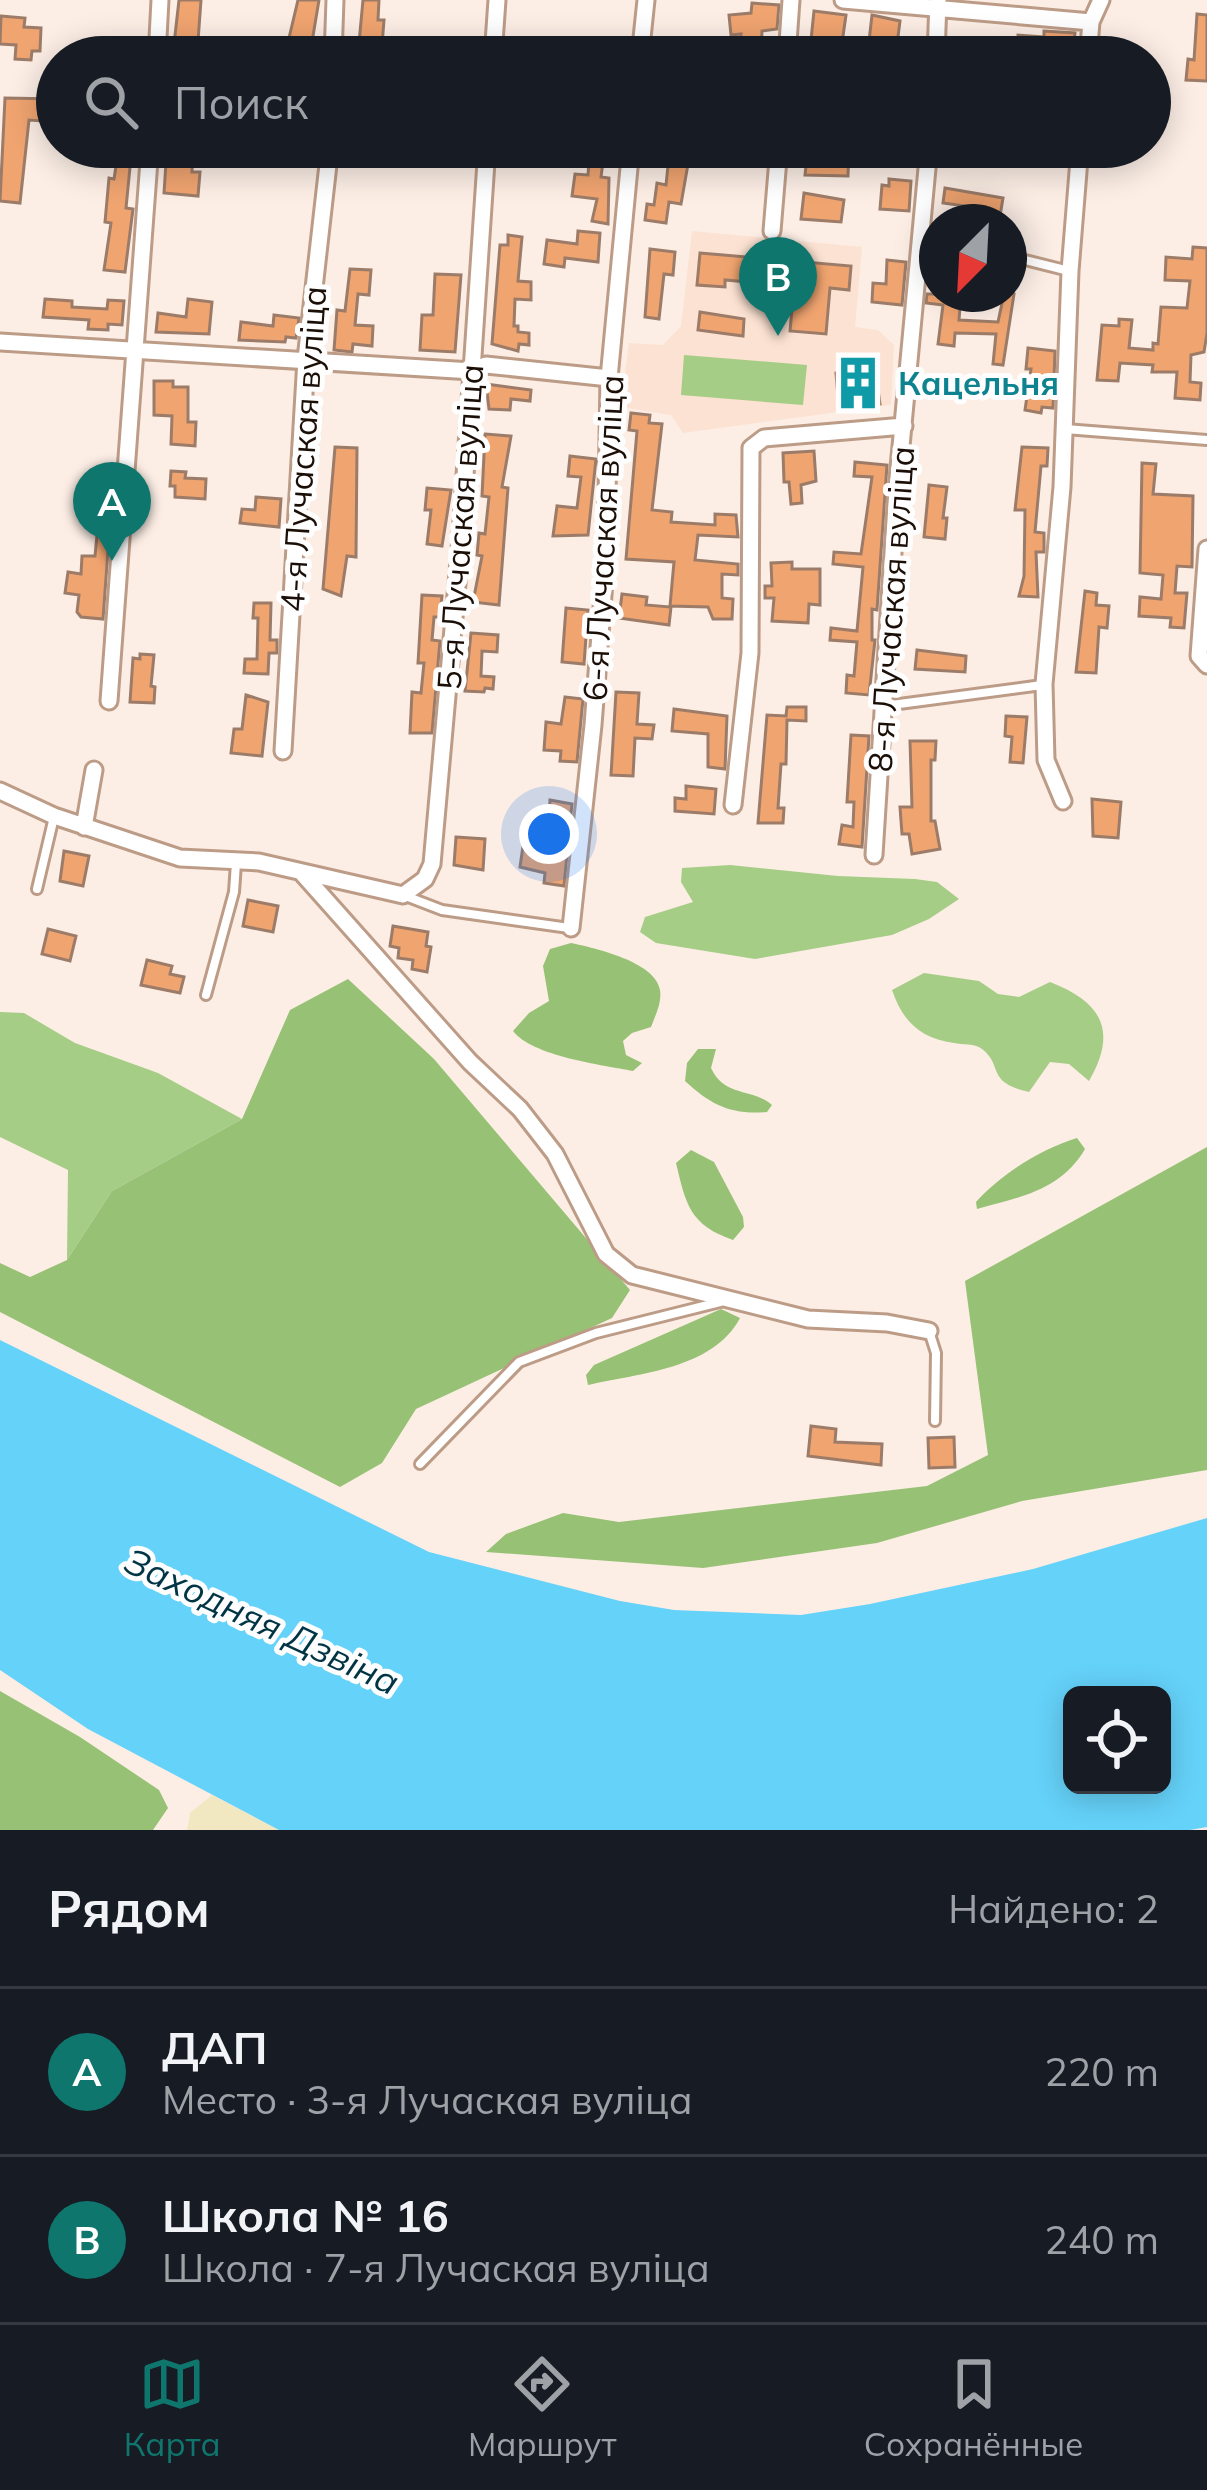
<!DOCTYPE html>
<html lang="ru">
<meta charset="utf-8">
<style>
:root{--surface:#171b24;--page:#242831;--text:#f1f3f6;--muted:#9ea1a6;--line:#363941;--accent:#0f766e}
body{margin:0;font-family:Mulish,sans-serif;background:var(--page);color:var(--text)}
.controls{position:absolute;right:36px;bottom:36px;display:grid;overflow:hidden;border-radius:18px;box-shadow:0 6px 30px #0003}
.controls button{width:108px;height:108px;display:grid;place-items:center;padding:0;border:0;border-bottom:3px solid var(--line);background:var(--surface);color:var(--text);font:60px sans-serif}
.compass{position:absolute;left:919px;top:204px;width:108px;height:108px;border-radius:50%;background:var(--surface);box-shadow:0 6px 30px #0003;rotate:204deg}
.you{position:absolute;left:549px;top:834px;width:42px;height:42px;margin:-30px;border:9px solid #fff;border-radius:50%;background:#1a73e8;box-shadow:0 0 0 18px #1a73e833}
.badge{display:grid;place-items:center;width:78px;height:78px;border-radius:50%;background:var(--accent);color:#fff;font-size:39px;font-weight:700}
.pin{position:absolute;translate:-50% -99px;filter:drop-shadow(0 3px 6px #0008)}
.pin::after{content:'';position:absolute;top:63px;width:42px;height:36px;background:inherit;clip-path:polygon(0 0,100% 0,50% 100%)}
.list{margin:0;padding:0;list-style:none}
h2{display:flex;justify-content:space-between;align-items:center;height:156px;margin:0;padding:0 48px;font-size:51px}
h2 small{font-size:39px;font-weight:400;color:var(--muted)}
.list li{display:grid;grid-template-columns:78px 1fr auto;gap:36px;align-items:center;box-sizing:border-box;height:168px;padding:0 48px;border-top:3px solid var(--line)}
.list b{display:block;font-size:45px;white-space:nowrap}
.list p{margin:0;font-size:39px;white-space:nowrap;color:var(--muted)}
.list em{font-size:39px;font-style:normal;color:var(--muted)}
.icon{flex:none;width:66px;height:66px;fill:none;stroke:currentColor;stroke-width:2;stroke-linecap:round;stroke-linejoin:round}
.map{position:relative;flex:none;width:1207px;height:1830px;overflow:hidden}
.search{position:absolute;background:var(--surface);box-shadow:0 6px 30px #0003;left:36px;right:36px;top:36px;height:132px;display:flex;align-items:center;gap:30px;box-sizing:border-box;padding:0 42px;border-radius:66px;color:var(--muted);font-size:45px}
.sheet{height:492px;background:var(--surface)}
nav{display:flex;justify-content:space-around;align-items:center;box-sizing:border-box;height:168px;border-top:3px solid var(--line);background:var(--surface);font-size:33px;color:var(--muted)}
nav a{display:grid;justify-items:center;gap:6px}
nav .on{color:var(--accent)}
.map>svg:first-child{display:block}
.built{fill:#fce2d2}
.green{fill:#a5cd85}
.forest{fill:#97c174}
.sand{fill:#f1e8c2}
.water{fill:#65d2f9;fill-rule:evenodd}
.building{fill:#f0a470;stroke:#9c7c68;stroke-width:3}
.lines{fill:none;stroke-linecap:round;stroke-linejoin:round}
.service-casing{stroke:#bd9c87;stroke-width:14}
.minor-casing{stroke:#bd9c87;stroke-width:21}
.service{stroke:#fff;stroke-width:8}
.minor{stroke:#fff;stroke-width:15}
.labels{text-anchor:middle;stroke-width:10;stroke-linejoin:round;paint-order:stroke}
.culture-label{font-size:33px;font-weight:bold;fill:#0d838f;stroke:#fefefe;text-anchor:start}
.street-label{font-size:33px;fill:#1a0e07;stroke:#fefefe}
.water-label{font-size:36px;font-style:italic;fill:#013545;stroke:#fefefe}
</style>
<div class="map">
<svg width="1207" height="1830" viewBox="0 0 1207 1830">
<rect width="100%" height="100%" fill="#fceee5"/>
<!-- built -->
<path class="built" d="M692,231L862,247L855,327L878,330L894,345L891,405L683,433L671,415L621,407L629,343L663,345L681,326Z"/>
<!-- green -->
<path class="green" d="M684,355L807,365L803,405L681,395Z
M730,865L838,876L915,879L937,882L959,899L929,919L892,935L755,959L656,943L640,932L645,917L693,902L681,882L682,868Z
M924,973L979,981L998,994L1019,997L1050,982C1102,1002 1118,1031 1089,1081L1069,1064L1050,1062L1029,1092C985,1082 1004,1066 982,1049C974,1043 963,1045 954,1043C920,1038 903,1022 892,990Z
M0,1012L24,1013L75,1043L158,1073L242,1119L112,1191L67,1260L68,1170L0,1137Z"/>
<!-- forest -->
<path class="forest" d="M571,943C595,948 656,962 660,990C662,1003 655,1016 651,1027L632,1033L623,1041L626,1055L642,1063L633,1071C602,1065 532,1056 513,1031L529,1013L549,1001L543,966L550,949Z
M348,979L434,1059L630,1290L612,1318L416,1409L382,1463L340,1487L0,1312V1263L30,1277L67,1260L112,1191L242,1119L290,1010Z
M698,1049H716L711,1068C725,1098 751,1087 772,1105L767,1112C731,1115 711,1105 685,1081L687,1063Z
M1077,1138L1085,1149C1061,1190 1021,1197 977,1209L976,1202C1001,1174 1041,1149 1077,1138Z
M1207,1147V1470L1022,1501L877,1543L703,1568L486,1552L506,1534L563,1513L619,1522L927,1486L988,1455L965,1281Z
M691,1150L714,1162L743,1217L744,1227L733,1240C690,1225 686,1205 676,1163Z
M721,1309L740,1318C713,1369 640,1373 588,1385L586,1375L594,1365Z
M0,1691L80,1737L159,1790L168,1808L153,1830H0Z"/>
<!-- sand -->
<path class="sand" d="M212,1795L279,1830H187L190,1813Z"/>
<!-- water -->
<path class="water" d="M0,1340L429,1552L620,1601L674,1610L801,1615L870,1604L1033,1569L1207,1518V1827L1190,1830H279L88,1729L0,1670ZM1072,1695H1162V1785H1072Z"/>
<!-- building -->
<path class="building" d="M179,0H201L197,55L173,53Z
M298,0H319L312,42L289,38Z
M363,0H379L378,20H384L382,45L359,43Z
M752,3L779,5L777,29L762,31L761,57H739L741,34L731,35L729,15L751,13Z
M814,11L846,15L842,43L811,40Z
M1197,14L1207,15V81L1186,80L1188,59L1194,60Z
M872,15L900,21L897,45L886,44L885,52L868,50Z
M1,16L25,18L24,27L41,28L40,51H32L31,60L15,59L16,45L0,44Z
M1044,31L1075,33L1073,54L1066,53V57L1017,54L1018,35L1044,37Z
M5,98L57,99V122L29,120L20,203L0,201Z
M119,147H132L126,208L133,209L125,272L104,270L111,223L105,222L109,178L114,179Z
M167,147H193L192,172H200L198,196L164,193Z
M590,147H605L601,177L609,178L608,224L592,221L597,199L572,196L575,174L588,175Z
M670,147H691L681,204L669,202L666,223L645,220L647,204L654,205L657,183L666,185Z
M808,147H849L848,176L805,175Z
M889,179L911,181L909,211L880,209L882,185L889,186Z
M945,188L1003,198L999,222L967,220L965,206L943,203Z
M804,193L844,200L841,222L801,219Z
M578,231L600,233L598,262L565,258L564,267L544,264L547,240L577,244Z
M508,235L522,237L518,281L531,282V300L515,299L514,326H518V332L529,333V345L519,344L518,351L492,344L500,245H508Z
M1193,247L1207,248V333L1204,352L1191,355L1190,382L1201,383L1200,400L1175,398L1177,372H1152L1153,365L1120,363L1118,381L1097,380L1102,325L1119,326V319L1132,320L1129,348L1153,350V343L1158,344L1161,307L1187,308L1190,281L1165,280L1166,257L1192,259Z
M650,249L675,252L673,275L664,274L659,319L645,317Z
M700,253L851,266L849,290L830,288L826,334L790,331L794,286L725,280V287L697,285Z
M887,260L906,262L902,305L872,302L873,283L886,284Z
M350,269L371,270L369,295L358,294L355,325L373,326L372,346L353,344L352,352L334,350L337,310L345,311Z
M435,274L461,275L455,352L420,350L422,315H433Z
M1009,293L1014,294L1003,365L993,364L996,334L955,333L954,346L938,344L943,305L926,303L927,294H961L959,320L998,322L1004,294Z
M45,299L72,301V307L107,309L108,300L124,301L122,325L108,324V330L88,329L89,320L43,317Z
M188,299L212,302L209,334L156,332L158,313L186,317Z
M700,312L744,319L743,336L698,330Z
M274,315L299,318L296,338L286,337L285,342L239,340L241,322L273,326Z
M1028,348L1055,351L1053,408L1042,407L1041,413L1025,410L1031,369H1026Z
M875,367L880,404L839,410L836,373Z
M154,381H173V387H188V422H196L195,446L171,444L172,416L154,415Z
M486,384L531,390L530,401L511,399L510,410L489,409Z
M631,413L650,415L649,423L662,424L652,510L672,512L671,522L715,525V514L736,515L738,537L698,535L695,560L738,564V575L722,574V598L733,599L732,619H713L708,607L670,606L674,562L626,559L637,431L629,430Z
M485,434L511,436L502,487L508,488L499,605L473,602L482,556L477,555L479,533L485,534L489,497L482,496Z
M335,447L357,448L356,557L347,556L341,596L323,589Z
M1022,447L1048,448L1047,466H1041L1035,532L1044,533V552H1036L1038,597L1019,596L1024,576L1025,510H1015Z
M814,451L816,481L801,485L802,503L791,504L789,482H784L783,453Z
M570,456L596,459L588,535L553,536L557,506L577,508L581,477L568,476Z
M855,462L887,465L877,610L872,609V640H875L869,695L846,693L847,675L854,676L857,642L830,640L831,628L857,631L863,567L833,564L834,552L861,554L872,477L854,476Z
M1142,463L1156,464L1153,494L1193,496L1192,567L1177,566L1175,593H1187L1184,628L1170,627L1171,618L1139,616L1140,597L1161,599L1163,575L1140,573Z
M171,471L186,472L185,478L206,479L205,499L175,497V486H170Z
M929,485L947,487L943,518H947L945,539L924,537Z
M427,488L451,490L442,546L427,544L431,510H425Z
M256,497L281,499L279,527L240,523L242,509L255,510Z
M97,535L109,536L103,619L81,617L77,612L79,595L65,593L68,572L81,574L82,556H95Z
M792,562V569H820V605L809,604L808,623L772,621L774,598H765V586H772L771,563Z
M1085,591L1097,593L1096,605L1109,606L1107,628L1099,627L1096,673L1076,672Z
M622,594L647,597L646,605L671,607L669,625L619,618Z
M422,595L442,596L440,617H434L432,640L440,641L432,733H410L412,692L421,693L424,663H418Z
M254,603H271L270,640H277V653H269L268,674L244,673L245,659H257L258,618H253Z
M566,608L588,610L584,664L562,662Z
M471,633L498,635L497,652L482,651L481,676L494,677L493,689L485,688L484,692L465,691Z
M917,650L966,656L965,672L915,669Z
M140,654L154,655L151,686L155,687L154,703L130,702L133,658L140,659Z
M616,692L639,693L637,724L654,725L652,739L635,738L633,776L611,775Z
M246,695L268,702L262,756L231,753L234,729H242Z
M565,697L583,699L577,762L560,761L561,751L544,750L546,722L561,724Z
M787,707H806V721L787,720L786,764H781L778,808H784L783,823H758L767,715L786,716Z
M674,709L727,716L725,769L708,767V734L672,731Z
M1006,716L1027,717L1023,763L1010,762L1012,737L1005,736Z
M851,735L869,736L862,847L839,844L842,825L853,827L854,802H847Z
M910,741H936L935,760H931V821H935L940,849L912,854L909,834H902L900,807H912Z
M686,786L716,789L714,814L675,811V798L686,799Z
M1092,799L1121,802L1118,838L1093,836Z
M550,800L572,804L564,886L544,883L545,873L520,867L523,846L547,850Z
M456,837L485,839L483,870L454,865Z
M64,851L89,856L83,886L60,881Z
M248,900L278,906L273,932L243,926Z
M393,926L428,932L426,946L431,947L427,972L412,969L413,960L398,958L399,948L390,946Z
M48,929L76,936L70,961L42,954Z
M147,960L172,966L170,974L184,977L180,993L141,985Z
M811,1426L836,1429L835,1442L882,1444L881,1465L808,1456Z
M954,1437L955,1467L929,1468L928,1438Z"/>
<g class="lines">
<defs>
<path id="service" d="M1009,256L1069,271
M1065,429L1207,440
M884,706L1042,685
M37,889L54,817
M403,895L442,910L569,928
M206,995L234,892L236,863
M929,1331L936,1353L935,1421
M420,1464L519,1362L596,1333L720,1302"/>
<path id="minor" d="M843,0L1091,22
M157,57L160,0
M333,57L335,0
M493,57L497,0
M640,57L646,0
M787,57L791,0
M936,57L938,0
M1088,57L1091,22L1101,0
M772,231L779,147
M0,342L472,371L486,365L609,378
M1207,549L1199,656L1207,665
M109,701L150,147
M283,751L306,359L330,147
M0,791L54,816L180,858L259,862L403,895L425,879L432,864L460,550L487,147
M1063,801L1046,760L1044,684L1062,487L1070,271L1080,147
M733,805L750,653L751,448L764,438L904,426
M84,827L94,770
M874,855L897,489L929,147
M301,872L470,1062L520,1109L555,1154L606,1254L632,1275L808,1319L887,1323L929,1331
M571,928L593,725L606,556L609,378L631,147"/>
</defs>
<!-- service casing -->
<use href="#service" class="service-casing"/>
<!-- minor casing -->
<use href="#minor" class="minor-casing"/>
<!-- service -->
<use href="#service" class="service"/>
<!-- minor -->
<use href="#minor" class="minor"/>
</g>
<!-- icons -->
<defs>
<symbol id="building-bare" viewBox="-9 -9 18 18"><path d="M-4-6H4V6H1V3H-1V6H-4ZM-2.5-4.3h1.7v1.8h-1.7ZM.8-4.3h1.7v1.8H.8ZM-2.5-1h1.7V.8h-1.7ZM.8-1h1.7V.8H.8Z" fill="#0f9aa8" stroke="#fefefe" stroke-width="2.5" paint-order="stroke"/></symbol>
</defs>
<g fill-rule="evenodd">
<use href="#building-bare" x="820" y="345" width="76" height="76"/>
</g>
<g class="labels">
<!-- culture labels -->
<g class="culture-label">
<text x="898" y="395">Кацельня</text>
</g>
<!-- street labels -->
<g class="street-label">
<text transform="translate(303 449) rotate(-86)" y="12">4-я Лучаская вуліца</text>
<text transform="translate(460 527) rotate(-86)" y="12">5-я Лучаская вуліца</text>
<text transform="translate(603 538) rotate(-87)" y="12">6-я Лучаская вуліца</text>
<text transform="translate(891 609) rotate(-86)" y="12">8-я Лучаская вуліца</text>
</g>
<!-- water labels -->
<g class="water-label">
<text transform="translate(262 1621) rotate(25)" y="13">Заходняя Дзвіна</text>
</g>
</g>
</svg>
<div class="controls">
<button><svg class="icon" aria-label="locate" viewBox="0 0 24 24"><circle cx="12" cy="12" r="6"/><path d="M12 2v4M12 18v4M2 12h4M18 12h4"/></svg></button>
</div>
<svg class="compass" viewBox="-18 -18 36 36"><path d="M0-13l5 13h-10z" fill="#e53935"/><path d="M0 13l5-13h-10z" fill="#9ea1a6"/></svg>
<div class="you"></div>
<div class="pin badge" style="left:112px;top:561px">A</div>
<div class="pin badge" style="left:778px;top:336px">B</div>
<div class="search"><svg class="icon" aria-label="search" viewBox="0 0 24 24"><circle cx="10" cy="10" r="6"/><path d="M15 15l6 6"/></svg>Поиск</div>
</div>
<section class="sheet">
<h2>Рядом<small>Найдено: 2</small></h2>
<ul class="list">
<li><span class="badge">A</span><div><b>ДАП</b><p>Место · 3-я Лучаская вуліца</p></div><em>220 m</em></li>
<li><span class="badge">B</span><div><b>Школа № 16</b><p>Школа · 7-я Лучаская вуліца</p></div><em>240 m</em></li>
</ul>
</section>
<nav>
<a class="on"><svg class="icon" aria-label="map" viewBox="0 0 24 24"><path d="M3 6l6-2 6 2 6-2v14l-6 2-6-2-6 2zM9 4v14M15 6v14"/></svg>Карта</a>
<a><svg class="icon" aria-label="directions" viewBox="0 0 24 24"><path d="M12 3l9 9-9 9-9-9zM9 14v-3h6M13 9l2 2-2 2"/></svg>Маршрут</a>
<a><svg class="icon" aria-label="saved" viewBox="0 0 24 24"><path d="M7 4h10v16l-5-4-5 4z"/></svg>Сохранённые</a>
</nav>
